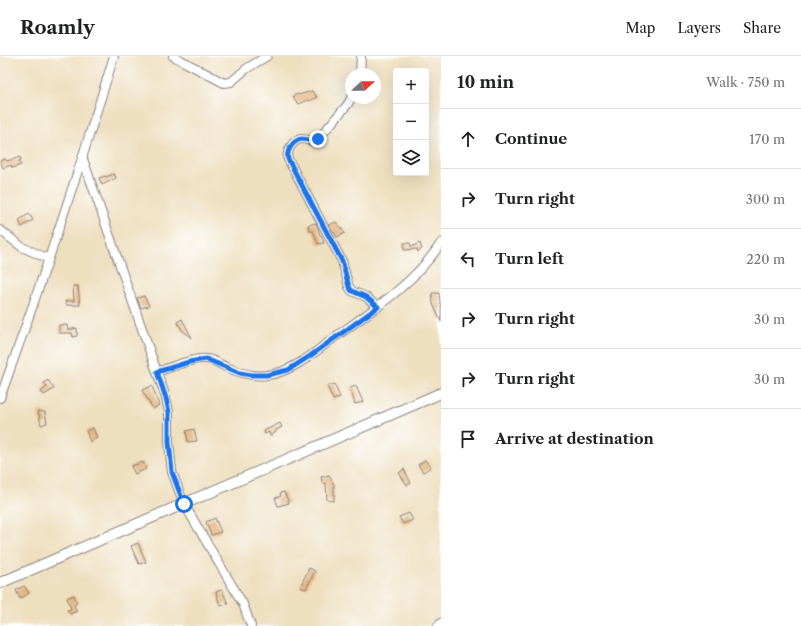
<!DOCTYPE html>
<meta charset="utf-8">
<style>
:root{--surface:#fff;--page:#f6f6f6;--text:#202124;--muted:#757577;--line:#e0e0e0}
body{margin:0;font-family:"Libre Caslon Text",serif;background:var(--page);color:var(--text)}
.controls{position:absolute;right:12px;top:12px;display:grid;overflow:hidden;border-radius:4px;box-shadow:0 4px 16px #0002}
.controls button{width:36px;height:36px;display:grid;place-items:center;padding:0;border:0;border-bottom:1px solid var(--line);background:var(--surface);color:var(--text);font:20px sans-serif}
.compass{position:absolute;left:345px;top:12px;width:36px;height:36px;border-radius:50%;background:var(--surface);box-shadow:0 4px 16px #0002;rotate:68deg}
.stop{position:absolute;width:12px;height:12px;margin:-9px;border:3px solid #1a73e8;border-radius:50%;background:#fff}
.stop.end{background:#1a73e8;border-color:#fff;box-shadow:0 1px 4px #0008}
.list{margin:0;padding:0;list-style:none}
h2{display:flex;justify-content:space-between;align-items:center;height:52px;margin:0;padding:0 16px;font-size:17px}
h2 small{font-size:13px;font-weight:400;color:var(--muted)}
.list li{display:grid;grid-template-columns:26px 1fr auto;gap:12px;align-items:center;box-sizing:border-box;height:60px;padding:0 16px;border-top:1px solid var(--line)}
.list b{display:block;font-size:15px;white-space:nowrap}
.list em{font-size:13px;font-style:normal;color:var(--muted)}
.icon{flex:none;width:22px;height:22px;fill:none;stroke:currentColor;stroke-width:2;stroke-linecap:round;stroke-linejoin:round}
.map{position:relative;flex:none;width:441px;height:570px;overflow:hidden}
header{display:flex;align-items:center;gap:24px;box-sizing:border-box;height:56px;padding:0 20px;background:var(--surface);border-bottom:1px solid var(--line)}
header strong{font-size:19px}
nav{display:flex;gap:22px;margin-inline-start:auto;font-size:14px}
main{display:flex}
aside{flex:1;background:var(--surface)}
.map>svg:first-child{display:block}
.building{fill:#e4b782}
.lines{fill:none;stroke-linecap:round;stroke-linejoin:round}
.minor-casing{stroke:#88807d;stroke-width:10}
.major-casing{stroke:#88807d;stroke-width:12}
.minor{stroke:#fff;stroke-width:8}
.major{stroke:#fff;stroke-width:10}
.route{stroke:#1a73e8;stroke-width:5}
</style>
<header>
<strong>Roamly</strong>
<nav><a>Map</a><a>Layers</a><a>Share</a></nav>
</header>
<main>
<div class="map">
<svg width="441" height="570" viewBox="0 0 441 570">
<rect width="100%" height="100%" fill="#fff"/>
<filter id="ink" filterUnits="userSpaceOnUse"><feTurbulence type="fractalNoise" baseFrequency=".025" numOctaves="2"/><feDisplacementMap in="SourceGraphic" scale="8" xChannelSelector="R" yChannelSelector="G"/><feConvolveMatrix kernelMatrix="1 2 1 2 8 2 1 2 1" color-interpolation-filters="sRGB"/></filter>
<filter id="wash" filterUnits="userSpaceOnUse"><feTurbulence type="fractalNoise" baseFrequency=".012" numOctaves="4" result="noise"/><feDisplacementMap in="SourceGraphic" scale="16" xChannelSelector="R" yChannelSelector="G"/><feGaussianBlur stdDeviation="0.9" result="paint"/><feColorMatrix in="noise" values="0 0 0 0 0 0 0 0 0 0 0 0 0 0 0 0 0 1.4 0 .05"/><feComposite in="paint" operator="in"/></filter>
<g filter="url(#wash)">
<rect width="100%" height="100%" fill="#eedfbf"/>
<g id="blocks">
<!-- building -->
<path class="building" d="M312,35L317,41L309,45L308,44L298,48L296,46L293,40L298,38L299,39Z
M20,101L21,104L19,105L21,109L12,112L11,109L3,112L0,105L5,103L7,105Z
M114,118L116,122L102,129L99,122L105,120L106,121Z
M29,158L33,164L22,171L19,164Z
M336,166L345,177L337,181L329,169Z
M316,167L320,179H321L324,187L318,188L313,175H310L308,169Z
M404,187H410L411,191L420,187L422,193L418,196L417,193L404,194Z
M73,230H78L80,249H66L65,245H74Z
M432,237H439L440,248H441V266L433,248Z
M144,240L149,250L141,252L137,242Z
M182,263L192,282L182,274L177,266Z
M59,269H67L68,274L77,272V280L73,281L72,277H59Z
M48,324L54,333L44,339L41,335L47,331L44,327Z
M334,328L340,341L333,344L327,330Z
M152,330L159,349L153,353L142,334Z
M356,330L363,346L355,348L350,332Z
M38,355L45,356L47,367L41,369Z
M280,367L282,371L276,374V376L270,380L269,376L265,378L264,375Z
M93,372L97,382L90,386L86,375Z
M194,373L197,385L188,386L186,375Z
M425,404L431,411L423,416L418,409Z
M143,406L146,413L135,418L131,410Z
M404,413L411,427L407,429L399,417Z
M329,419L334,429V445L327,444L326,427L323,428L321,421Z
M284,436L289,447L278,450L275,442L281,440L280,437Z
M409,457L413,464L403,468L399,461Z
M215,462L221,476L211,479L206,466Z
M138,487L146,506L139,508L131,490Z
M309,512L315,515L306,533L300,531Z
M24,530L29,537L20,543L16,534Z
M222,534L228,548L220,550L216,536Z
M74,539L77,547L74,549L77,555L70,558L67,554L71,553L67,542Z"/>
</g>
</g>
<g filter="url(#ink)">
<use href="#blocks" fill-opacity="0" stroke="#88807d" stroke-width="1"/>
<g class="lines">
<defs>
<path id="minor" d="M173,0L224,27L231,26L246,13L267,0
M360,18L361,0
M351,42L348,48L318,83L315,85C310,85 306,83 301,83C293,84 286,95 288,103L342,205L349,231L352,235L366,241L378,251
M83,103L166,342L169,356V386L172,416L184,448L243,548L251,570
M0,174L22,191L49,203
M157,316C169,312 195,301 207,303C214,304 220,308 226,311C239,317 253,321 267,319C293,316 315,296 335,281C373,254 415,227 441,187
M0,342C41,229 79,115 114,0
M438,570L441,567"/>
<path id="major" d="M0,527L441,337"/>
</defs>
<!-- minor casing -->
<use href="#minor" class="minor-casing"/>
<!-- major casing -->
<use href="#major" class="major-casing"/>
<!-- minor -->
<use href="#minor" class="minor"/>
<!-- major -->
<use href="#major" class="major"/>
</g>
</g>
<g class="lines" filter="url(#ink)">
<!-- route -->
<path class="route" d="M184,448L172,416L169,386V356L166,342L157,316L189,306L206,303L240,317L251,319H267L288,314L310,300L378,251L366,241L352,235L349,231L342,205L288,103C286,95 293,84 302,83C306,83 310,85 315,85L318,83"/>
</g>
</svg>
<div class="controls">
<button>+</button>
<button>−</button>
<button><svg class="icon" aria-label="layers" viewBox="0 0 24 24"><path d="M12 4l9 5-9 5-9-5zM3 14l9 5 9-5"/></svg></button>
</div>
<svg class="compass" viewBox="-18 -18 36 36"><path d="M0-13l5 13h-10z" fill="#e53935"/><path d="M0 13l5-13h-10z" fill="#757577"/></svg>
<div class="stop" style="left:184px;top:448px"></div>
<div class="stop end" style="left:318px;top:83px"></div>
</div>
<aside>
<h2>10 min<small>Walk · 750 m</small></h2>
<ul class="list">
<li><svg class="icon" aria-label="ahead" viewBox="0 0 24 24"><path d="M12 20V5M6 11l6-6 6 6"/></svg><div><b>Continue</b></div><em>170 m</em></li>
<li><svg class="icon" aria-label="right" viewBox="0 0 24 24"><path d="M7 20v-9h11M14 6l5 5-5 5"/></svg><div><b>Turn right</b></div><em>300 m</em></li>
<li><svg class="icon" aria-label="left" viewBox="0 0 24 24"><path d="M17 20v-9H6M10 6l-5 5 5 5"/></svg><div><b>Turn left</b></div><em>220 m</em></li>
<li><svg class="icon" aria-label="right" viewBox="0 0 24 24"><path d="M7 20v-9h11M14 6l5 5-5 5"/></svg><div><b>Turn right</b></div><em>30 m</em></li>
<li><svg class="icon" aria-label="right" viewBox="0 0 24 24"><path d="M7 20v-9h11M14 6l5 5-5 5"/></svg><div><b>Turn right</b></div><em>30 m</em></li>
<li><svg class="icon" aria-label="arrive" viewBox="0 0 24 24"><path d="M6 21V4h12l-3 4 3 4H6"/></svg><div><b>Arrive at destination</b></div></li>
</ul>
</aside>
</main>
